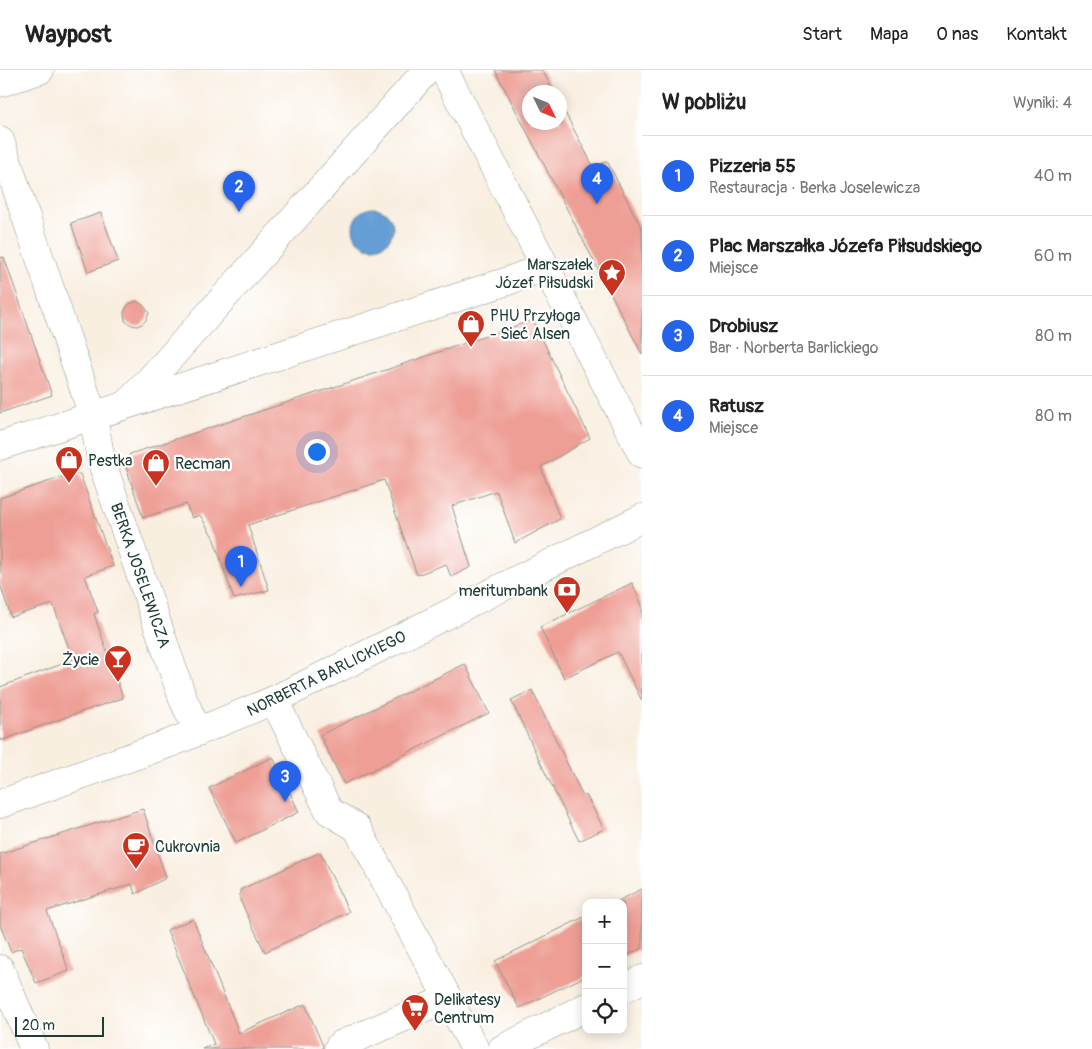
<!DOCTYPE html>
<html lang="pl">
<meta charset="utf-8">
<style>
:root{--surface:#fff;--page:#f6f6f6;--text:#222;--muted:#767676;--line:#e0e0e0;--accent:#2563eb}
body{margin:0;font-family:Pangolin,sans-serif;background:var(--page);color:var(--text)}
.controls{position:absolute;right:15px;bottom:15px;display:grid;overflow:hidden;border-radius:10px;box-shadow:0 2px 12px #0003}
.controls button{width:45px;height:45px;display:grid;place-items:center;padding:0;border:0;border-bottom:1px solid var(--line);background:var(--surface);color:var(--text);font:25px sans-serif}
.compass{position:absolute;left:522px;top:15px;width:45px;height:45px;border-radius:50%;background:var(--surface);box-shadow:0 2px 12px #0003;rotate:133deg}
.scale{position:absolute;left:15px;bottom:12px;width:89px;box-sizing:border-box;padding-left:5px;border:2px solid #1f3d34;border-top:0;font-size:14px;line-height:18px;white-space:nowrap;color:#1f3d34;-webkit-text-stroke:4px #fff;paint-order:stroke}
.you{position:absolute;left:316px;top:381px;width:18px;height:18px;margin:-12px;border:4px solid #fff;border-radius:50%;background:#1a73e8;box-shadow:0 0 0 8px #1a73e833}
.badge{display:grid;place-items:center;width:32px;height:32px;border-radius:50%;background:var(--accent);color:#fff;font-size:16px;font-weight:700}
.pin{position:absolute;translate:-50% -41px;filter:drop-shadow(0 1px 2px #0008)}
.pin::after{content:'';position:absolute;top:26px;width:18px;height:15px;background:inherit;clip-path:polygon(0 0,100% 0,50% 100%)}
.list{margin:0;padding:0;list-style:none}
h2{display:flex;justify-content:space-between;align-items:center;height:65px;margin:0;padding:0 20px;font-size:21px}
h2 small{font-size:16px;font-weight:400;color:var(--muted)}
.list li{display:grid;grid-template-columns:32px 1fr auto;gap:15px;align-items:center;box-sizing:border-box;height:80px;padding:0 20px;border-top:1px solid var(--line)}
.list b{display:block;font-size:19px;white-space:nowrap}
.list p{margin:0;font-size:16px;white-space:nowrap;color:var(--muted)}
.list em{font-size:16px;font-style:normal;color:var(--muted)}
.icon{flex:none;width:28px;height:28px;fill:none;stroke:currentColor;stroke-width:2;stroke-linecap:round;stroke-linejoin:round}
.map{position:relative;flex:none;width:642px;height:979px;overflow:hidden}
header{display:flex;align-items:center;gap:30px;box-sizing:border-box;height:70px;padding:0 25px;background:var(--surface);border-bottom:1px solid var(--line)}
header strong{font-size:24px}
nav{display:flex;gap:28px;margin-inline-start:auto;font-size:18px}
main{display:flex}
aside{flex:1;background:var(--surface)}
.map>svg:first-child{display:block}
.water{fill:#659ed4;stroke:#426e84}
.building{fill:#ee9e94}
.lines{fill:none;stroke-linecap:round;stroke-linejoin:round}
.minor-casing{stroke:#8c968a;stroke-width:29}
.minor{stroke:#fff;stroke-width:28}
.labels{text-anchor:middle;stroke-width:4.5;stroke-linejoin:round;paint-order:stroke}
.poi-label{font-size:16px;fill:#1f3d34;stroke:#fff;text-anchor:start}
.street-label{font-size:16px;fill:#1f3d34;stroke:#fff}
</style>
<header>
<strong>Waypost</strong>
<nav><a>Start</a><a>Mapa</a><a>O nas</a><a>Kontakt</a></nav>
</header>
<main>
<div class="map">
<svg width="642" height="979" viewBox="0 0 642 979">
<rect width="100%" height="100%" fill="#fff"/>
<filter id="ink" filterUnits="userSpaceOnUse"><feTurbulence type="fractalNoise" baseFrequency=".02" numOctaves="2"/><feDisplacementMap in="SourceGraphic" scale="10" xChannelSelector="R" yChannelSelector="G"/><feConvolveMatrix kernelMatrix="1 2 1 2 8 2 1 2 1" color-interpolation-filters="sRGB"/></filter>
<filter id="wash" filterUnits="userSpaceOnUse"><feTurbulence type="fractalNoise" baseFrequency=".0096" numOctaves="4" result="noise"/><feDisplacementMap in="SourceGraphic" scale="20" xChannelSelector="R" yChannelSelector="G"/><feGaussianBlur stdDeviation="1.12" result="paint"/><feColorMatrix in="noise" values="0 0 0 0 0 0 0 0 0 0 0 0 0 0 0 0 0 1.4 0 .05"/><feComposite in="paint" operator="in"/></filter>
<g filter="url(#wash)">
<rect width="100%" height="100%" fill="#f9efe1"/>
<!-- water -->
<path class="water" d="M353 158a20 20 0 1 1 40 0a20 20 0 1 1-40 0Z"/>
<g id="blocks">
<!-- building -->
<path class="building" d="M495,0H542L554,22H530V52H560V33L594,98L607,91L642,159V284Z
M101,143L118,191L88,202L71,153Z
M4,187L52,325L0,343V188Z
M137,231L144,236L149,243L146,250L142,254L137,256L132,255L125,251L124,243L126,238L129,234Z
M533,250L590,368L541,397L560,449L515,473L497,422L496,423V421L452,436L471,497L451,507L446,494L417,505L384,410L248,455L269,520L234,529L213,467L200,445L192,448L186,434L143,448L125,394L130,384L380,302Z
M71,404H80L113,496L85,506L98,542L94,544L123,628L72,645L0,671V617L73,590L53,534L11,547L0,514V428Z
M632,513L642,535V631L618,582L564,608L540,557Z
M465,594L489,643L344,714L320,665Z
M532,620L583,727L586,725L604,759L579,771L541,694L511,630Z
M273,687L299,742L236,773L209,718Z
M143,739L166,808L135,824L132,814L47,841L69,901L36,913L21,878L11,882L0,855V784L75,760Z
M320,782L349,842L265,882L240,830V820Z
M642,819V878L623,887V833H614Z
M586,846V906L519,938L495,891Z
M193,849L239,963L305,934L323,976V979H202L214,974L167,860Z"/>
</g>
</g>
<g filter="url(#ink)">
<use href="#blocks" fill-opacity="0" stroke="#8c968a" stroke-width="1"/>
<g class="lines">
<defs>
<path id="minor" d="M444,0L642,384
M0,13L40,0
M0,70L93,346L101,390L183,629L198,662
M129,332L167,291L427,0
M0,376L508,211L545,197
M274,630L329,741L357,758L475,979
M0,734L173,672L274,630L642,448
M0,899L34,979
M623,919L642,909
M338,979L340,975L447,929
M502,979L586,937"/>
</defs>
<!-- minor casing -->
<use href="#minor" class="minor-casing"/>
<!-- minor -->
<use href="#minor" class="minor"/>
</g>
</g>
<!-- icons -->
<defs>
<symbol id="sight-pin" viewBox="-11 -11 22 30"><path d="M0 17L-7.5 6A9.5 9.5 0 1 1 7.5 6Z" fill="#c8321e" stroke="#fff"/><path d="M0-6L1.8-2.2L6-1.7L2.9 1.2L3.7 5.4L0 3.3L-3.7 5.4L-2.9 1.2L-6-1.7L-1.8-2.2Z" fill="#fff"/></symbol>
<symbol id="shop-pin" viewBox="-11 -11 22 30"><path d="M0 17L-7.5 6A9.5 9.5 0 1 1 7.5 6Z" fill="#c8321e" stroke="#fff"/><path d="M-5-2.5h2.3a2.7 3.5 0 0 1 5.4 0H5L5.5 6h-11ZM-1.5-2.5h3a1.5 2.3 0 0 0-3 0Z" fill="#fff"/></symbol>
<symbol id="bank-pin" viewBox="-11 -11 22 30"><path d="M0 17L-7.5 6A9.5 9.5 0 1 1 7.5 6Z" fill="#c8321e" stroke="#fff"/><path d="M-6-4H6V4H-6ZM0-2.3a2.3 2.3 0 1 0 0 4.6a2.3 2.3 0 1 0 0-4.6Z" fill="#fff"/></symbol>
<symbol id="bar-pin" viewBox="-11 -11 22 30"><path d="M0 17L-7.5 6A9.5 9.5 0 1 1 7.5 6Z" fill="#c8321e" stroke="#fff"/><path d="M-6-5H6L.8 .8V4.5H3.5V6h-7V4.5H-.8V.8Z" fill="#fff"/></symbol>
<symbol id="cafe-pin" viewBox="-11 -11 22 30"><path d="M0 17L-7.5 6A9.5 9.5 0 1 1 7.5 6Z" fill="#c8321e" stroke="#fff"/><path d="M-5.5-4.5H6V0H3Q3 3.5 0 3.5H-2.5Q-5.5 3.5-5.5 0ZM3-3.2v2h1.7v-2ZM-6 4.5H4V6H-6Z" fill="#fff"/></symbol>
<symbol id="supermarket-pin" viewBox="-11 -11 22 30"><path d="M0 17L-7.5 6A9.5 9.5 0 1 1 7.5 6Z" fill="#c8321e" stroke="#fff"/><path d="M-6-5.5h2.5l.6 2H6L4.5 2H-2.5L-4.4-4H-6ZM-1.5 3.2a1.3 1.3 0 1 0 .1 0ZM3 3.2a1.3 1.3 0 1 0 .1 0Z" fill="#fff"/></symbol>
</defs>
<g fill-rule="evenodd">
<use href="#sight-pin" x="596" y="187" width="32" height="43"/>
<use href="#shop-pin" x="455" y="238" width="32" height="43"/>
<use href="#shop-pin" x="53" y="374" width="32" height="43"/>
<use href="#shop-pin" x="140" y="377" width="32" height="43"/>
<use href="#bank-pin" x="551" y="504" width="32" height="43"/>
<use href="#bar-pin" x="102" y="573" width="32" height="43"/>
<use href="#cafe-pin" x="120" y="760" width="32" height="43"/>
<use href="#supermarket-pin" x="399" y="922" width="32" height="43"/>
</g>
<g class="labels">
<!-- poi labels -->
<g class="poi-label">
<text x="593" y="200" text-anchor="end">Marszałek<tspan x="593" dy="18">Józef Piłsudski</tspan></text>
<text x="490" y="251">PHU Przyłoga<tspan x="490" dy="18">- Sieć Alsen</tspan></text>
<text x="88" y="396">Pestka</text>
<text x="175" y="399">Recman</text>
<text x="548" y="526" text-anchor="end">meritumbank</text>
<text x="99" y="595" text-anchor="end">Życie</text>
<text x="155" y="782">Cukrovnia</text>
<text x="434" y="935">Delikatesy<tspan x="434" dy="18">Centrum</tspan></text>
</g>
<!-- street labels -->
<g class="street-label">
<text transform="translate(141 505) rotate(71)" y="6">BERKA JOSELEWICZA</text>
<text transform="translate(326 603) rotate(-26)" y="6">NORBERTA BARLICKIEGO</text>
</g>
</g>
</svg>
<div class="controls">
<button>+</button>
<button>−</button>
<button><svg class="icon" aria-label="locate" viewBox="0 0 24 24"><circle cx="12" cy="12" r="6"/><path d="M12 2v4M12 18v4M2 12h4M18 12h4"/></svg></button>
</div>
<svg class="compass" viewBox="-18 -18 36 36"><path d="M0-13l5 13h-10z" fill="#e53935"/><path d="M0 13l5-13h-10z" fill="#767676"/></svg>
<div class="scale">20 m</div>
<div class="you"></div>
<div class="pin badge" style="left:241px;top:517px">1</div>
<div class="pin badge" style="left:239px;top:142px">2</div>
<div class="pin badge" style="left:285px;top:732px">3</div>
<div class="pin badge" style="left:597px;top:134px">4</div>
</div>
<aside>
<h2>W pobliżu<small>Wyniki: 4</small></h2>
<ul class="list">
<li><span class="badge">1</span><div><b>Pizzeria 55</b><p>Restauracja · Berka Joselewicza</p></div><em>40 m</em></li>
<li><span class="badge">2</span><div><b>Plac Marszałka Józefa Piłsudskiego</b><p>Miejsce</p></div><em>60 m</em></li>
<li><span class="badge">3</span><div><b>Drobiusz</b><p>Bar · Norberta Barlickiego</p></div><em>80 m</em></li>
<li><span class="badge">4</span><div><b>Ratusz</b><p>Miejsce</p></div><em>80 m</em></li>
</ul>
</aside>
</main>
